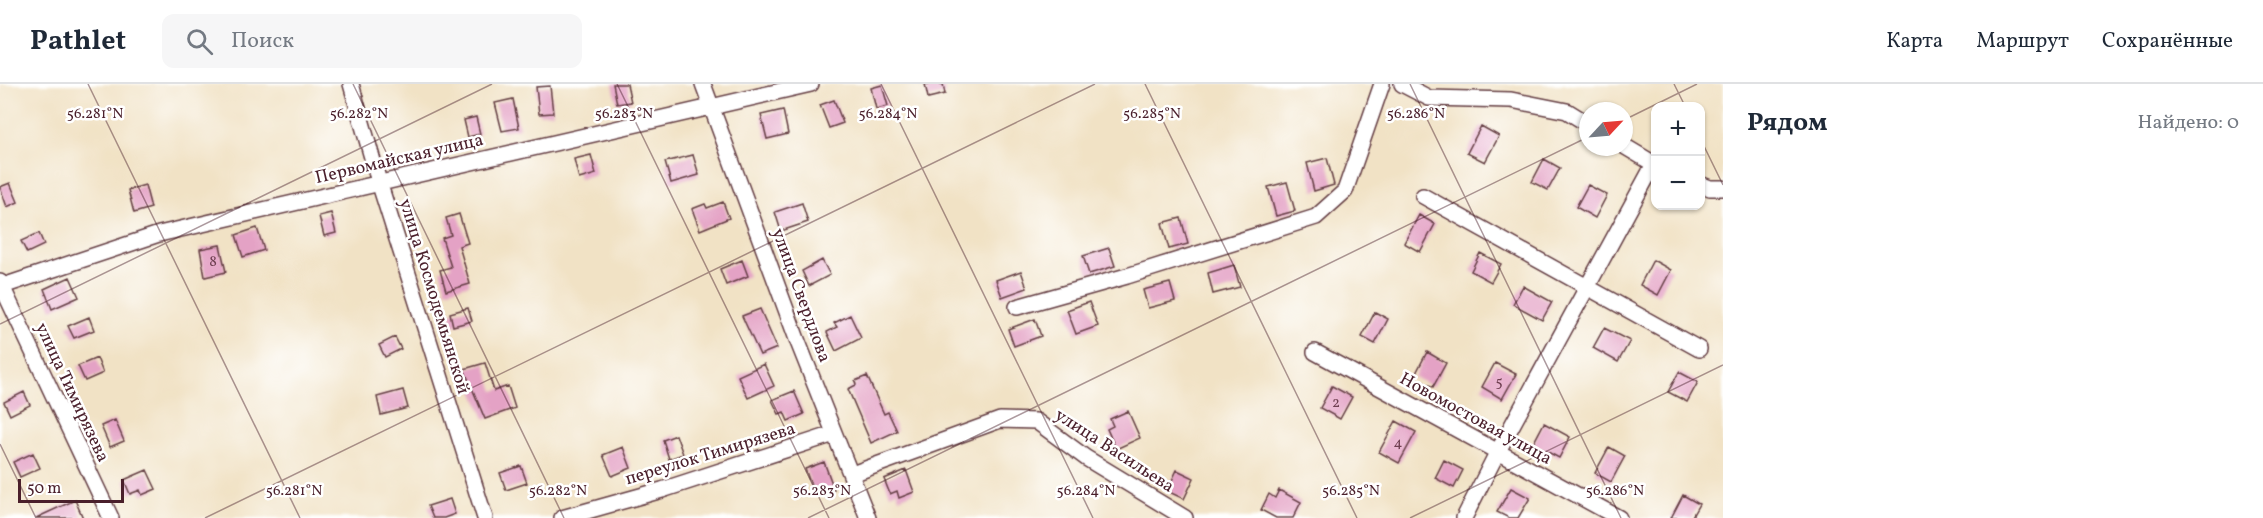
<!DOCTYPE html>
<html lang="ru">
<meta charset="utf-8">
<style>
:root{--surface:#fff;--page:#f6f6f7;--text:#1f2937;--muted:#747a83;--line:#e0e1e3}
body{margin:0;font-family:Vollkorn,serif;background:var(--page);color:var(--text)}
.controls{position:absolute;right:18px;top:18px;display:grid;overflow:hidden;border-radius:12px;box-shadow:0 2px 4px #0004}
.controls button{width:54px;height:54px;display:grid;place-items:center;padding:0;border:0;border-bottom:2px solid var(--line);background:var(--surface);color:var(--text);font:30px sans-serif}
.compass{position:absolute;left:1579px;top:18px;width:54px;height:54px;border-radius:50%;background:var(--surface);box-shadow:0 2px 4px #0004;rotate:64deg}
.scale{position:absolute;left:18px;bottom:15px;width:106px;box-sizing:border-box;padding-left:6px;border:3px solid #4a1f2b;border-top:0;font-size:16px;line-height:21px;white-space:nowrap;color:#4a1f2b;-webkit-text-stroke:4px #fff;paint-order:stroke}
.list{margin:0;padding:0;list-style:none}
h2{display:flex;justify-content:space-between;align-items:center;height:78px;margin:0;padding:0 24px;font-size:26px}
h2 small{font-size:20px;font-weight:400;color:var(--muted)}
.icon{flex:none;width:33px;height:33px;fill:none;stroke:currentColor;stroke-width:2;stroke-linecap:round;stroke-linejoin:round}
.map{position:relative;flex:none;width:1723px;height:434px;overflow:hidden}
header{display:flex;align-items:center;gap:36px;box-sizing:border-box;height:84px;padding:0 30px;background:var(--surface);border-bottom:2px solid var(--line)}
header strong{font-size:28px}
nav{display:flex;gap:33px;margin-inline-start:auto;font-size:21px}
.search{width:420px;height:54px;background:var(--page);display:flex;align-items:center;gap:15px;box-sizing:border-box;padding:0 21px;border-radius:12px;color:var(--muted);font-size:22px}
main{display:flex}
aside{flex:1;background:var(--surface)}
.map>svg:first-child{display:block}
.building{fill:#e4a2c5}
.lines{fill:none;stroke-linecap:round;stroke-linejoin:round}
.street-casing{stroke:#633c42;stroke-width:18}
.street{stroke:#fff;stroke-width:15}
.ticks{fill:none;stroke:#4a1f2b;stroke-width:1.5;stroke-opacity:0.45}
.labels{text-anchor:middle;stroke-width:5;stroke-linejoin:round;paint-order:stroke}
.number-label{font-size:15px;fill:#704052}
.street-label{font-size:18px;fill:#4a1f2b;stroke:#fff}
.ticks-label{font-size:15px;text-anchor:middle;fill:#4a1f2b;stroke:#fff;stroke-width:5;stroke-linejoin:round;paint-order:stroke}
</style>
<header>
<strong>Pathlet</strong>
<div class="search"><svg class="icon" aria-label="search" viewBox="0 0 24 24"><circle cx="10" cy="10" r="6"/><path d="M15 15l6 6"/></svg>Поиск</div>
<nav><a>Карта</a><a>Маршрут</a><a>Сохранённые</a></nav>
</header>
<main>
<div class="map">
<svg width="1723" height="434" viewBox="0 0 1723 434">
<rect width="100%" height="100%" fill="#fff"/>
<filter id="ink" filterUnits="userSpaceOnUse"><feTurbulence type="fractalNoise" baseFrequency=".0167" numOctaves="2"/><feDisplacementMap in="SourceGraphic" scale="12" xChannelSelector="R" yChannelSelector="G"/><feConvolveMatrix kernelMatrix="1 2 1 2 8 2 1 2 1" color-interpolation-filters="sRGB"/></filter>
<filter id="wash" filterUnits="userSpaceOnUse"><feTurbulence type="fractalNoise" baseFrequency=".008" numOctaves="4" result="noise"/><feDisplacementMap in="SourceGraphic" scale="24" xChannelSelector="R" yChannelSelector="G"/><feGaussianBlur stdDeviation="1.35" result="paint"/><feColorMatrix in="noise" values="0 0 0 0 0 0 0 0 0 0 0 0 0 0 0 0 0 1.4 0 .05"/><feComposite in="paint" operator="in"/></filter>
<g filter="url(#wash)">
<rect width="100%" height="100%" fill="#f1e2c5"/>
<g id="blocks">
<!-- building -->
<path class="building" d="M613,0H627L631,18L617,20Z
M925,0H943L945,10L928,14Z
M882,1L888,22L876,25L871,4Z
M550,2L553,29L539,30L536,3Z
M513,15L519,44L502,47L495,19Z
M834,16L843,39L829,44L820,21Z
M783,26L788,50L767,55L761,31Z
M476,33L480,50L468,53L464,36Z
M1481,42L1499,52L1485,78L1467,69Z
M591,71L596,90L579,95L574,75Z
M693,71L699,91L671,99L665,78Z
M1327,74L1334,101L1314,107L1307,79Z
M1544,75L1560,84L1548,106L1532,98Z
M1287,98L1295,127L1276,132L1268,103Z
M10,99L18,118L7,123L0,103Z
M145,101L151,124L134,129L128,106Z
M1588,101L1607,111L1595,134L1576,123Z
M723,118L729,134L700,146L692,125L705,120L707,124Z
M802,119L808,138L781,147L775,128Z
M331,129L336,149L324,152L319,132Z
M459,130L468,159L459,162L470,200L446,207L440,186L451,183L442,154L451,151L446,134Z
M1419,131L1435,140L1420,168L1404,159Z
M1181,134L1188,160L1169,165L1162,139Z
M257,144L264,166L243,173L236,151Z
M39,149L44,161L27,169L21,157Z
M220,161L226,188L205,193L200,165Z
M1109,164L1115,182L1089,190L1083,172Z
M1480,169L1501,180L1491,198L1471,187Z
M742,176L748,192L726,201L720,185Z
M822,176L830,191L809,202L802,187Z
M1653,176L1671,186L1658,211L1640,201Z
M1234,181L1240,203L1213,210L1208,189Z
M1021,187L1027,204L1002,213L996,196Z
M70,193L79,213L52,225L44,205Z
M1170,199L1175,217L1148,224L1143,206Z
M1523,202L1552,218L1542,236L1513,220Z
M1089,218L1098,242L1076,250L1067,226Z
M468,224L472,237L453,242L450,229Z
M760,225L777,264L760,271L742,232Z
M1375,228L1388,235L1375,260L1362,253Z
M850,231L861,254L836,267L827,248L837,243L834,239Z
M89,233L94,246L74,254L68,242Z
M1035,235L1041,252L1014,262L1008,245Z
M1604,244L1630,257L1618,278L1593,264Z
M395,253L401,265L385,273L379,261Z
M1427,268L1446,279L1433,303L1414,293Z
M97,274L103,289L85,297L78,282Z
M485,279L494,307L508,302L515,324L485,335L464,285Z
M1495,279L1516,290L1502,315L1482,303Z
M764,280L774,302L748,314L738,292Z
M1679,288L1698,298L1687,318L1668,308Z
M867,292L884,330L888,328L897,347L871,359L848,305L856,301L855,297Z
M1332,302L1352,313L1340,335L1320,324Z
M403,306L408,324L381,331L377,313Z
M794,307L804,330L788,337L784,328L779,330L772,316Z
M24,308L30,321L10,331L4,318Z
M1128,327L1140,354L1116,365L1107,345L1113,342L1110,335Z
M115,336L124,357L110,363L101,342Z
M1396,337L1416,348L1399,379L1379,368Z
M1544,339L1570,353L1559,374L1533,360Z
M676,351L683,370L669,375L663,356Z
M623,363L631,384L612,392L603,371Z
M1609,363L1625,372L1611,398L1595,389Z
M33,369L40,384L20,393L13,378Z
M1444,376L1463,386L1454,404L1435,394Z
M824,378L834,405L815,412L805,385Z
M521,382L527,399L506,406L500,389Z
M147,386L156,405L142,411L140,406L130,410L124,396Z
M906,386L914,408L899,414L897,407L890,410L884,395Z
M1177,386L1194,394L1184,415L1167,407Z
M1511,404L1530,414L1518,434H1509L1497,428Z
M1279,406L1301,418L1293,434H1276L1261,426L1269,410L1275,414Z
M1683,411L1699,420L1691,434H1671Z
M450,415L455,430L444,434H433L428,422Z
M75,416L83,434H36Z"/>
</g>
</g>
<g filter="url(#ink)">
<use href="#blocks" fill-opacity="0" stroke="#633c42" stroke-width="1.5"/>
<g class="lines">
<defs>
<path id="street" d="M351,0L379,98L485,434
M703,0L798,258L868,434
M1402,0L1429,14L1511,16L1567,27L1588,40
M1624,62L1656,81
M1700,100L1710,104H1723
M1423,112L1699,265
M0,198L111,434
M0,203L159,150L811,0
M1017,223L1127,192L1316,133L1345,107L1382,0
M1315,268L1619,434
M852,390L1000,336L1036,337L1086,374L1185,434
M562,434L662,406L834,350
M1464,434L1497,369L1654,80"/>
</defs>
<!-- street casing -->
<use href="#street" class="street-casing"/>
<!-- street -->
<use href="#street" class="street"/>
</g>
</g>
<!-- ticks -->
<path class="ticks" d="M88,0L300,434M353,0L564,434M617,0L829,434M881,0L1093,434M1145,0L1357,434M1410,0L1621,434M1674,0L1685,22M1624,36L1697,0M1700,54L1723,101M0,240L492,0M0,360L36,434M205,434L1095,0M808,434L1588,53M1410,434L1723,281"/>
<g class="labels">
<!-- number labels -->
<g class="number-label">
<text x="213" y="182">8</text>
<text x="1499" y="302">5</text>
<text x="1336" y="323">2</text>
<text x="1398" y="363">4</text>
</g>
<!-- street labels -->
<g class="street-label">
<text transform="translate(399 74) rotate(-13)" y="6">Первомайская улица</text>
<text transform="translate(802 211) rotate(70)" y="6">улица Свердлова</text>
<text transform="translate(435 212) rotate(73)" y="6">улица Космодемьянской</text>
<text transform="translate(73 308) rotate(65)" y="6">улица Тимирязева</text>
<text transform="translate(1476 334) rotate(29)" y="6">Новомостовая улица</text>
<text transform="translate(1115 366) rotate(33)" y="6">улица Васильева</text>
<text transform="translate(710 369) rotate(-17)" y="6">переулок Тимирязева</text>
</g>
</g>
<g class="ticks-label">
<text x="95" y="34">56.281°N</text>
<text x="359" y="34">56.282°N</text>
<text x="624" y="34">56.283°N</text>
<text x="888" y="34">56.284°N</text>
<text x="1152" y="34">56.285°N</text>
<text x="1416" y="34">56.286°N</text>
<text x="294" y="411">56.281°N</text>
<text x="558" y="411">56.282°N</text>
<text x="822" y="411">56.283°N</text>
<text x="1086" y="411">56.284°N</text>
<text x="1351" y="411">56.285°N</text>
<text x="1615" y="411">56.286°N</text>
</g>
</svg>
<div class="controls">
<button>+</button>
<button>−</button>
</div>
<svg class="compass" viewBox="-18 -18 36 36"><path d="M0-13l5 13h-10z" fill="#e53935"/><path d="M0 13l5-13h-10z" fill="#747a83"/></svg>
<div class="scale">50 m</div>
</div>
<aside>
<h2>Рядом<small>Найдено: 0</small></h2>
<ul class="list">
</ul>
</aside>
</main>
